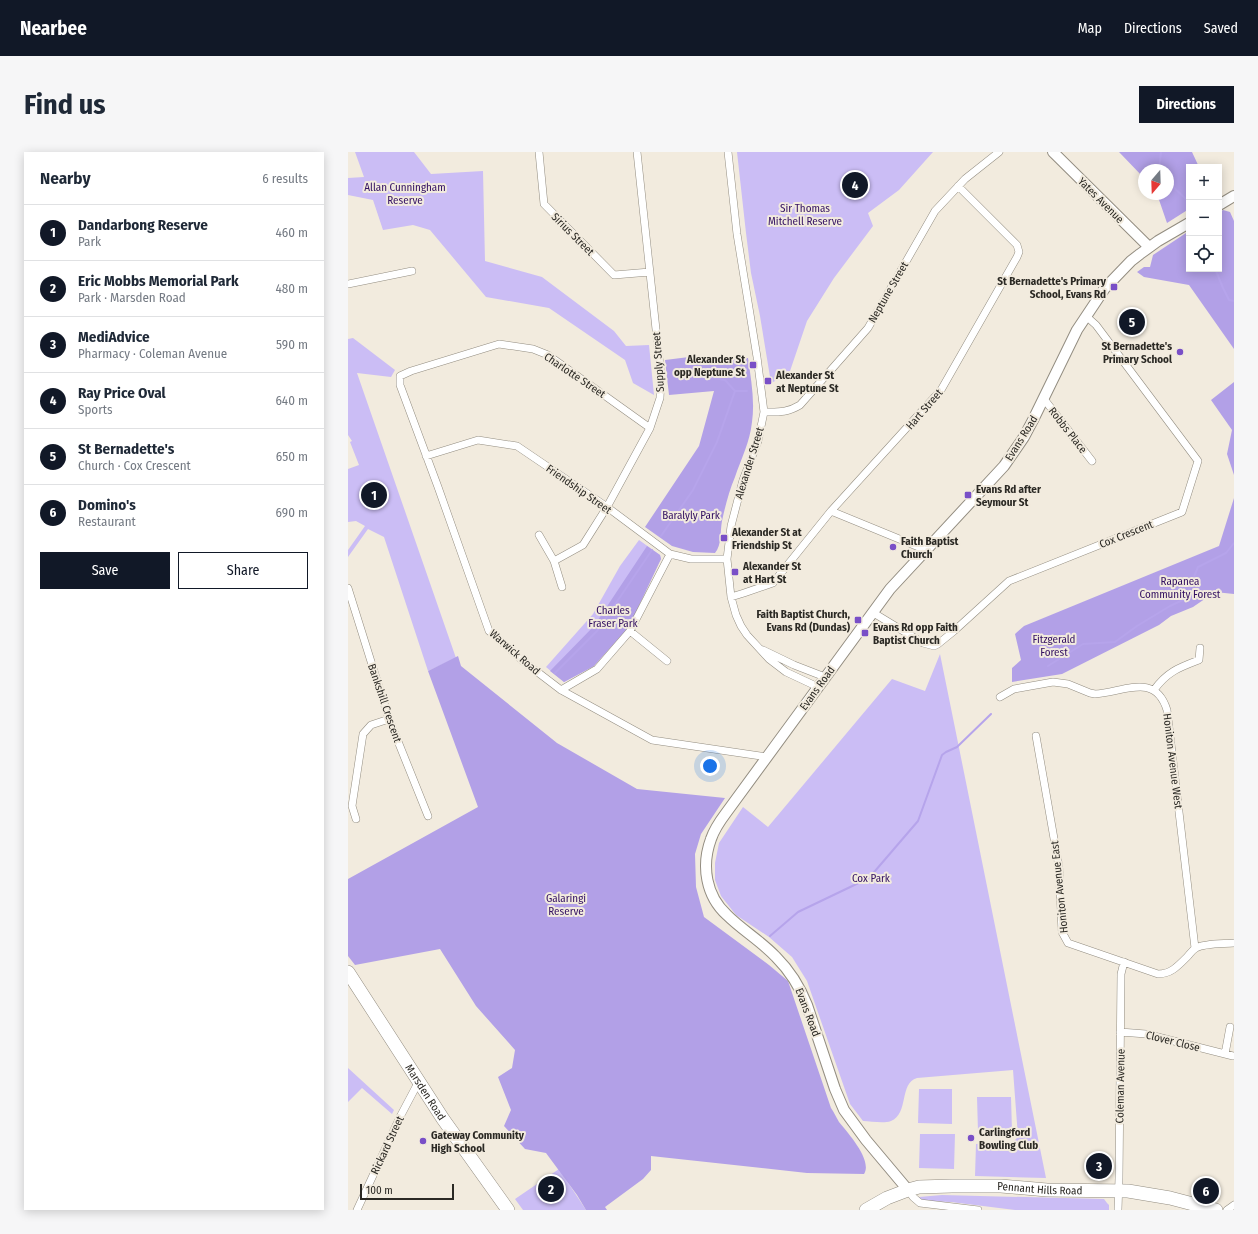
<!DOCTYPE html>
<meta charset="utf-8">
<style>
:root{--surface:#fff;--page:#f6f6f7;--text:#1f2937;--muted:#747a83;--line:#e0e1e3;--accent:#111827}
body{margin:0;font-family:"Fira Sans Condensed",sans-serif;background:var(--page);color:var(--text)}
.controls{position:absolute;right:12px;top:12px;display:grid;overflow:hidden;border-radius:0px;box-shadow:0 2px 10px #0003}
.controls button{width:36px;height:36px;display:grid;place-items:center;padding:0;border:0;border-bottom:1px solid var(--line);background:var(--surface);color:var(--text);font:20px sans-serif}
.compass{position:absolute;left:790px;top:12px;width:36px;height:36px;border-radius:50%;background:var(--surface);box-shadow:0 2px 10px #0003;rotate:199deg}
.scale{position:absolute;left:12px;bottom:10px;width:94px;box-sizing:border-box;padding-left:4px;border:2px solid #2b2924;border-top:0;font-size:11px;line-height:14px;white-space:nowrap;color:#2b2924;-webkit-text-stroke:3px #f2ebde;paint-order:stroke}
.you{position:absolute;left:362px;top:614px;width:14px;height:14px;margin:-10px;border:3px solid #fff;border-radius:50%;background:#1a73e8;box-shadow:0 0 0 6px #1a73e833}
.badge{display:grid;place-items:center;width:26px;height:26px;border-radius:50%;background:var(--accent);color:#fff;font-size:13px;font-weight:700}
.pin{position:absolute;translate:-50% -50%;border:2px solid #fff;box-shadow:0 1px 4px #0006}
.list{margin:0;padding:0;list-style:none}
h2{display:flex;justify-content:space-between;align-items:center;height:52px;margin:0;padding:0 16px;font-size:17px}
h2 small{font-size:13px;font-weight:400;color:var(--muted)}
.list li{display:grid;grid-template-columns:26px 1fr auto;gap:12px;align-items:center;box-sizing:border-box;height:56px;padding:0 16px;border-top:1px solid var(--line)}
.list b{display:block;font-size:15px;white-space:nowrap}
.list p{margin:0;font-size:13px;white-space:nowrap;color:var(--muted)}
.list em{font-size:13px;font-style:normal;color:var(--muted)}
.actions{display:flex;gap:8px;padding:12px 16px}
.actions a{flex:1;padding:9px 0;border:1px solid var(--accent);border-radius:0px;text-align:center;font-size:14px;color:var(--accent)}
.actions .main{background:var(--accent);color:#fff}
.icon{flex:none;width:22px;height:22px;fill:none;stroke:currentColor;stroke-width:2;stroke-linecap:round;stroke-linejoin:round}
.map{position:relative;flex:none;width:886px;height:1058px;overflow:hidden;border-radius:0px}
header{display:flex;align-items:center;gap:24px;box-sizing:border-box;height:56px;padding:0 20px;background:var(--accent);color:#fff}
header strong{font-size:19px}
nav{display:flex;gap:22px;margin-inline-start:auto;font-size:14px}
.intro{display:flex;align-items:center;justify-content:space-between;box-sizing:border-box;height:96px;padding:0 24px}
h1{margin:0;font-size:28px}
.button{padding:10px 18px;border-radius:0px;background:var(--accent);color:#fff;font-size:14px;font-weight:700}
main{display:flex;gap:24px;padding:0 24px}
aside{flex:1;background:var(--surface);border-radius:0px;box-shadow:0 2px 10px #0003}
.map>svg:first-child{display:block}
.green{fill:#cbbdf5}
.forest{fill:#b2a0e7}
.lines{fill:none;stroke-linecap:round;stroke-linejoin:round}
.stream{stroke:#b6a4eb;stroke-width:2}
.street-casing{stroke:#938d81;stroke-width:8}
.secondary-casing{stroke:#938d81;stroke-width:12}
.highway-casing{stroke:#938d81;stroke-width:14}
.street{stroke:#fff;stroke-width:7}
.secondary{stroke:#fff;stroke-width:10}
.highway{stroke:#fff;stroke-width:13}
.poi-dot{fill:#794fc7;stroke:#f2ebde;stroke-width:1.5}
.labels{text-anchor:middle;stroke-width:4;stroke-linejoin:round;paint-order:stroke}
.park-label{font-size:11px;fill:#320f61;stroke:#f2ebde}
.street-label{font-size:11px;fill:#2b2924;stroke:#f2ebde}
.poi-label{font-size:11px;font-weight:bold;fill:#2b2924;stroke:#f2ebde;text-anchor:start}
</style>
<header>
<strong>Nearbee</strong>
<nav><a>Map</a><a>Directions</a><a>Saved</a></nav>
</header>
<div class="intro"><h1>Find us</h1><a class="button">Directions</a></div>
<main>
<aside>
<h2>Nearby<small>6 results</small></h2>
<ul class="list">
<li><span class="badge">1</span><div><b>Dandarbong Reserve</b><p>Park</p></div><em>460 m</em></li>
<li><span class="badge">2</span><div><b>Eric Mobbs Memorial Park</b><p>Park · Marsden Road</p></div><em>480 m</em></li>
<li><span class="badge">3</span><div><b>MediAdvice</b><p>Pharmacy · Coleman Avenue</p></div><em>590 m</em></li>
<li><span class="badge">4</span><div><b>Ray Price Oval</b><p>Sports</p></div><em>640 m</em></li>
<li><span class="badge">5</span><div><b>St Bernadette's</b><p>Church · Cox Crescent</p></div><em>650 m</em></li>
<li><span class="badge">6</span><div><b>Domino's</b><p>Restaurant</p></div><em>690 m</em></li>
</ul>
<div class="actions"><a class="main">Save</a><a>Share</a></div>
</aside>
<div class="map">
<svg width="886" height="1058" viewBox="0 0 886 1058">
<rect width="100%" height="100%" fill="#f2ebde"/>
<!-- green -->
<path class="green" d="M7,0H66L83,22L135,19L137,109L194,125L266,179L278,194L301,193L306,243L285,231L277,208L201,156L138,145L82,78L65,73L35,78L25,48L0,43V26L16,25Z
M389,0H585L551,38L520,61L525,74L486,126L459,169L441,222L423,231L412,164L403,121L398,81Z
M5,186L47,218L43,225L9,221L108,506L80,519L36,385L20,377L0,405V398L17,374L8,369L0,370V317L11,313L2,290L4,289L0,283V187Z
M291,388L312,403L313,407L246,514L216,530L198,515L245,462L272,414Z
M592,502L606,571L698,1026L627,1024L628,992L665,990L670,985L665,918L569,926C551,931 561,962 543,969C535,972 523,969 515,969L502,952L459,829L444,805L421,785L388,763L373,744L367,728V711L371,691L395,655L420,675L544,527L577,539Z
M0,916L46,958L44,962L14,936L0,950Z
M571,937H604V972L570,971Z
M629,945H663L664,979L630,980Z
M572,982H607L606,1017L571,1016Z
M211,1017L238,1058H175L167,1047Z
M594,1043L756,1047L759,1051L761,1053V1058H667L603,1050L575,1049L570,1046L571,1045Z"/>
<!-- forest -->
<path class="forest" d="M771,0H844L851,15H841V57L819,71L809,42H820V18H796V26Z
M875,58L882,60L886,69V197L841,133L796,125L789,120L796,115H802L805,103L841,79V117H871V61Z
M357,203L358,206H400C403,227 407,249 404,270C402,290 393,307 387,325C381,339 377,355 374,369C372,379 374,393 367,401L345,400L324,394L297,375L351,294L366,239L321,243L317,208Z
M886,230V323L879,302L884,278L863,248Z
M886,346V442L867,440L845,455L823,464L811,473L714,522L664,530V516L673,508L667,482L676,474L871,394Z
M299,394L312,403L313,407L281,475L246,514L216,530L202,519L246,474Z
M110,504L113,514L209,591L289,637L377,646L353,682L347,702L348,735L356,765L421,813L440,829L483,956C486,960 488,965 491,970C499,980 525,1008 516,1022L459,1021L303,1004V1018L295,1027L257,1055L259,1058H238L229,1043L198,1001L177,997L156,974L163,958L150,925L164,916L167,898L128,854L92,797L7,813L0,804V727L130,655L80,519Z"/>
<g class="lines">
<!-- stream -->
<path class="stream" d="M811,18L813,0
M820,30L841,50
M869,117L868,119L875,136L881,148L886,149
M329,220L377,228L387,239
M313,384L345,338L369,290L387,239H399
M700,514L735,492L767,490L789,474L822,454L837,447L850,415L878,401L886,391
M207,521L249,479L304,398
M422,784L450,760L521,726L570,669L594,603L598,600L609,595L643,562"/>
<defs>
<path id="street" d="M191,0L196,52L266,123L302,120
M380,0L389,82L409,205L416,260L410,289L395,328L383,374L379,407L383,445L388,463L393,474L399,483L421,507L438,520L470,535
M0,132L64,119
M696,247L744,309
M416,260C430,260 439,261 452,253L520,176L587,59L617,27L651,0
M302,276L200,203L185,197L151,192L63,219L52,224V233L90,335L141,479L175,509L213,538L304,588L419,605
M78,304L130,288L169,294L259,355L322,402L343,407H379
M483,359L578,398
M191,383L206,409L214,435
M206,409L235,393L259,355L302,276L312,246L313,224L289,0
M0,436L41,567L80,664
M383,445L396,441L425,431L483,359L593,238L669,105L671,100L669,93L610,34
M524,460L575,491L586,494L590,492L606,479L661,429L834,360L850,309L748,173L738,164
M282,479L319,509
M415,498L446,513L477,525
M213,538L249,517L282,479L322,402
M806,538C819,520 830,516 851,508L852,496
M652,545L666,537L705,530L720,532L742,541L747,542C774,541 807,519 819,558L847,796
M688,584L711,715L714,780L720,791L810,822C823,822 830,814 839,805C842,802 844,798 848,796C857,791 875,792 886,791
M8,667L4,654L15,582L23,573L41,567
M772,880L798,882L885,904
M877,902L882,875
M560,1038L565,1045L572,1051L630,1058
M9,1058L53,963L71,929
M770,1058L771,1026L773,822L776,810
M879,1058L886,1053"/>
<path id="secondary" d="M705,0L801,95
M871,53L886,44
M560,1038L518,988L496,958L487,937L459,853C452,835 442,819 428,805C413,789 394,778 379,763C358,744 353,714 363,687C366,678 372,669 378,661L542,437L656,314L676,285L685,268L729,178L757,136L783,109L792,102L810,89L841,71"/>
<g id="highway">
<path id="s1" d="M0,820L95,967L160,1058"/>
<path id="s2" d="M518,1058L539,1046L560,1038L571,1035L604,1034H653L699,1038L780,1039L822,1046L868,1058"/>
</g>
</defs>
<!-- street casing -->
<use href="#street" class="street-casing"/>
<!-- secondary casing -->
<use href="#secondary" class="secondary-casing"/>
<!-- highway casing -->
<use href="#highway" class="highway-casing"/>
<!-- street -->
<use href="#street" class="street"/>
<!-- secondary -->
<use href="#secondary" class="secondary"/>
<!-- highway -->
<use href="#highway" class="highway"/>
</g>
<!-- markers -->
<g class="poi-dot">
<rect x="762" y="131" width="8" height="8" rx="2"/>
<circle cx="832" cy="200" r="4"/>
<rect x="401" y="209" width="8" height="8" rx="2"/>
<rect x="416" y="225" width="8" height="8" rx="2"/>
<rect x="616" y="339" width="8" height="8" rx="2"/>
<rect x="372" y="382" width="8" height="8" rx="2"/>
<circle cx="545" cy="395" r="4"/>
<rect x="383" y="416" width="8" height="8" rx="2"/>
<rect x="506" y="464" width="8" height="8" rx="2"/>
<rect x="513" y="477" width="8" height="8" rx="2"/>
<circle cx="623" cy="986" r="4"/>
<circle cx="75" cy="989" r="4"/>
</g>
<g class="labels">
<!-- park labels -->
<g class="park-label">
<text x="57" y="39">Allan Cunningham<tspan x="57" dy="13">Reserve</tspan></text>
<text x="457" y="60">Sir Thomas<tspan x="457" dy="13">Mitchell Reserve</tspan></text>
<text x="343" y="367">Baralyly Park</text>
<text x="832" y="433">Rapanea<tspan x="832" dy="13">Community Forest</tspan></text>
<text x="265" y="462">Charles<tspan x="265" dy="13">Fraser Park</tspan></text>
<text x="706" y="491">Fitzgerald<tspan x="706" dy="13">Forest</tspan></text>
<text x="523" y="730">Cox Park</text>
<text x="218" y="750">Galaringi<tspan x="218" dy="13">Reserve</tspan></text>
</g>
<!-- street labels -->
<g class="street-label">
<text transform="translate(753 48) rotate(45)" y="4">Yates Avenue</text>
<text transform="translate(225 82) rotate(45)" y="4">Sirius Street</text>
<text transform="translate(540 140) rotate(-60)" y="4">Neptune Street</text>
<text transform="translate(310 210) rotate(-94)" y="4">Supply Street</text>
<text transform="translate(227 223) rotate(34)" y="4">Charlotte Street</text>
<text transform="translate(576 257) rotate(-49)" y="4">Hart Street</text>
<text transform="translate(720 278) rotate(52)" y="4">Robbs Place</text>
<text transform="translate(673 286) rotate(-58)" y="4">Evans Road</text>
<text transform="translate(401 311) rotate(-73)" y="4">Alexander Street</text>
<text transform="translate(231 337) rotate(35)" y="4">Friendship Street</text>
<text transform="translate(778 382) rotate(-22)" y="4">Cox Crescent</text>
<text transform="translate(167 500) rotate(41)" y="4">Warwick Road</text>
<text transform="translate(469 536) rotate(-54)" y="4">Evans Road</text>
<text transform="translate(37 551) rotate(71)" y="4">Bankshill Crescent</text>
<text transform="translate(825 609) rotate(83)" y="4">Honiton Avenue West</text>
<text transform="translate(711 735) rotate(-96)" y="4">Honiton Avenue East</text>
<text transform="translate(460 860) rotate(69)" y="4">Evans Road</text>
<text transform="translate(825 889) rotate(14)" y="4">Clover Close</text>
<text transform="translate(772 934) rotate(-89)" y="4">Coleman Avenue</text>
<text dy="4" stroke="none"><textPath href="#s1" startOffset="143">Marsden Road</textPath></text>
<text transform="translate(39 993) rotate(-65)" y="4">Rickard Street</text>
<text dy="4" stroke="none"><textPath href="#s2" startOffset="179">Pennant Hills Road</textPath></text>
</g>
<!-- poi labels -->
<g class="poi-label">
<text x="758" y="133" text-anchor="end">St Bernadette's Primary<tspan x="758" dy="13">School, Evans Rd</tspan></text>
<text x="824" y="198" text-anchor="end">St Bernadette's<tspan x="824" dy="13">Primary School</tspan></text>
<text x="397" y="211" text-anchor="end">Alexander St<tspan x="397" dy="13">opp Neptune St</tspan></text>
<text x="428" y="227">Alexander St<tspan x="428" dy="13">at Neptune St</tspan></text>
<text x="628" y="341">Evans Rd after<tspan x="628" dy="13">Seymour St</tspan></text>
<text x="384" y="384">Alexander St at<tspan x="384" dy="13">Friendship St</tspan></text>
<text x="553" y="393">Faith Baptist<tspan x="553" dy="13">Church</tspan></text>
<text x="395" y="418">Alexander St<tspan x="395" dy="13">at Hart St</tspan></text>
<text x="502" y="466" text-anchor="end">Faith Baptist Church,<tspan x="502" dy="13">Evans Rd (Dundas)</tspan></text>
<text x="525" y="479">Evans Rd opp Faith<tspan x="525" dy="13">Baptist Church</tspan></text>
<text x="631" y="984">Carlingford<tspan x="631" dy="13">Bowling Club</tspan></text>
<text x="83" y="987">Gateway Community<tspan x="83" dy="13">High School</tspan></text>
</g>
</g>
</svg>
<div class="controls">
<button>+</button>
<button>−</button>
<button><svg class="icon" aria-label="locate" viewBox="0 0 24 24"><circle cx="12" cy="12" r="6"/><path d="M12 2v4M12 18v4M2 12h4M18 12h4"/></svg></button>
</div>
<svg class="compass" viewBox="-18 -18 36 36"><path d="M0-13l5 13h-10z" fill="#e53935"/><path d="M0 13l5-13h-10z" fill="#747a83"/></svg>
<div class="scale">100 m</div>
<div class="you"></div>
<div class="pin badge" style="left:26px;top:343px">1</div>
<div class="pin badge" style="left:203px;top:1037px">2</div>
<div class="pin badge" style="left:751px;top:1014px">3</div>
<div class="pin badge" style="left:507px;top:33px">4</div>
<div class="pin badge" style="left:784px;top:170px">5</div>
<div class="pin badge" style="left:858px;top:1039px">6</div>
</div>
</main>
